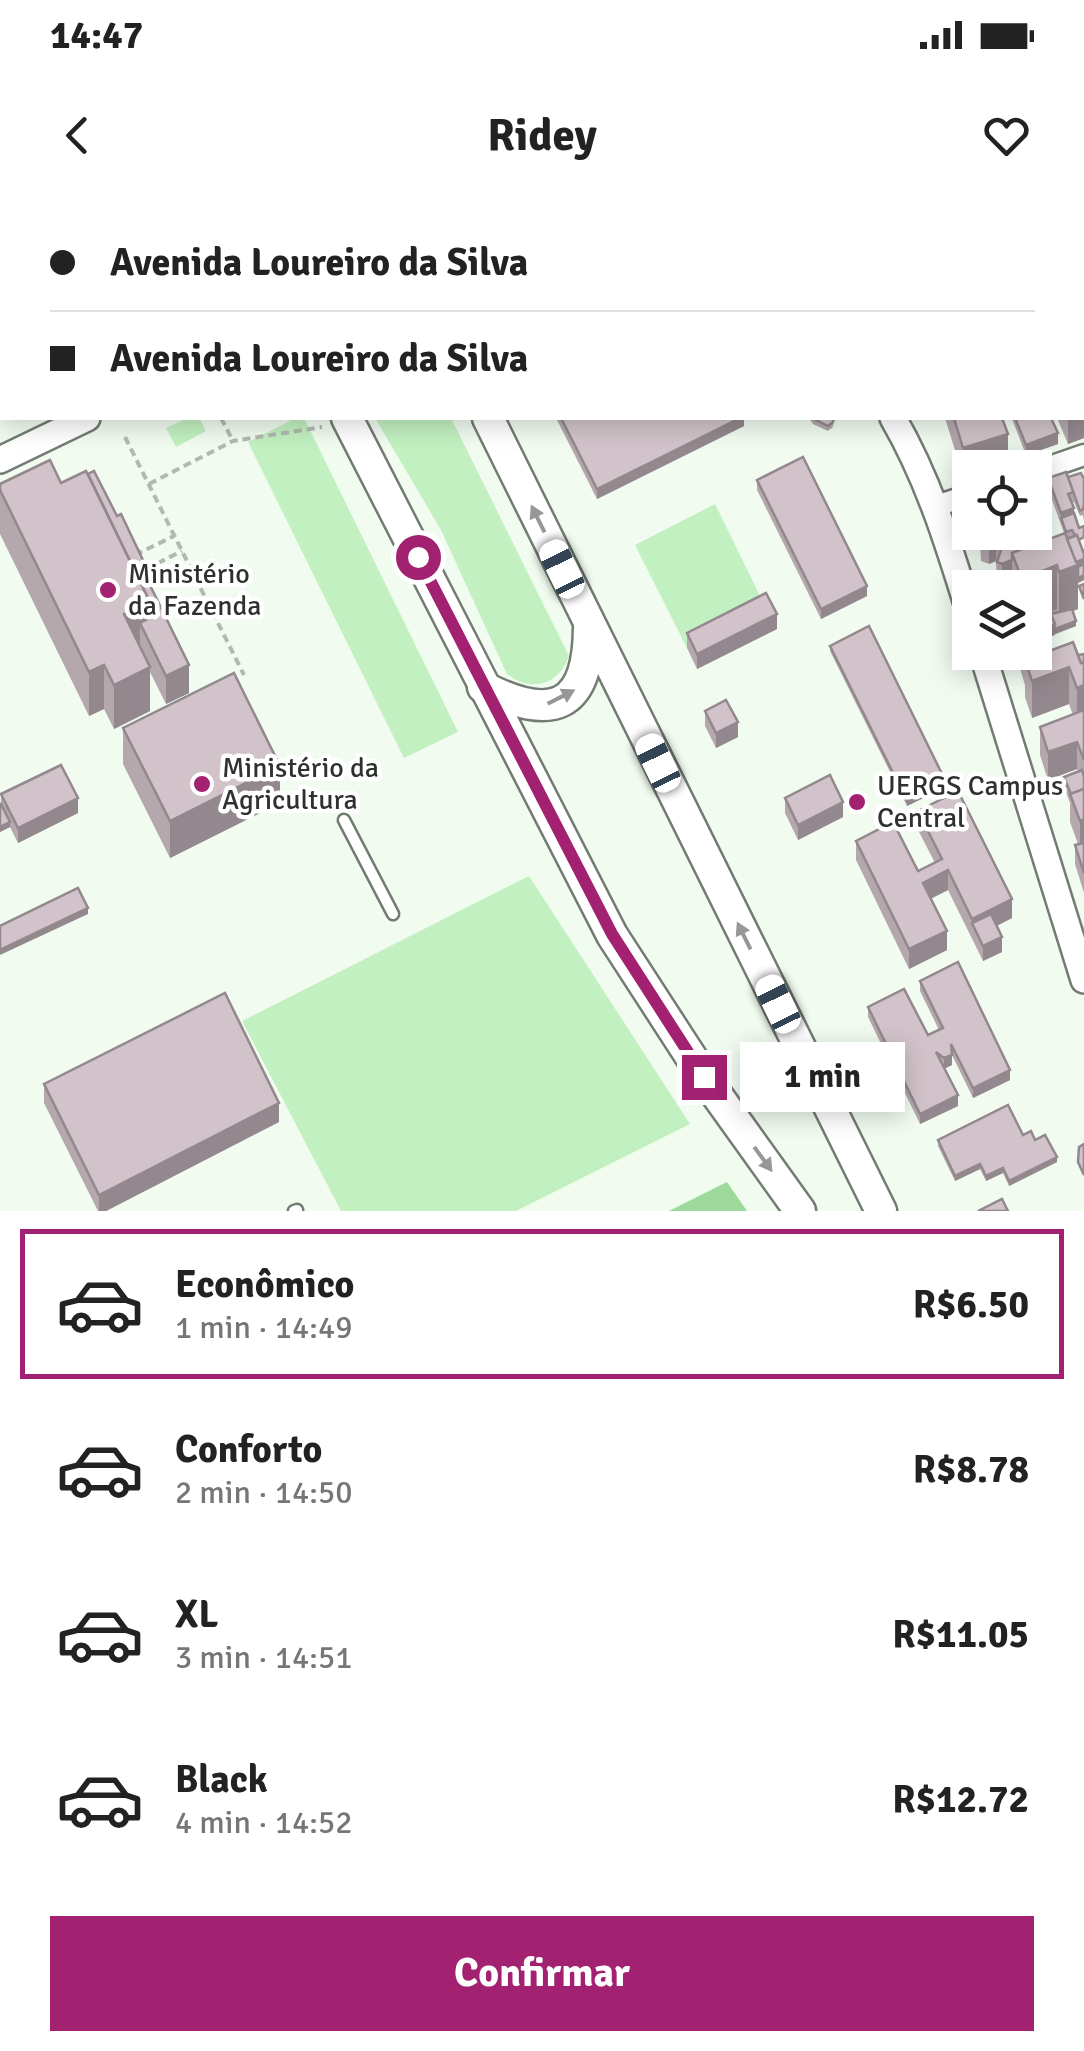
<!DOCTYPE html>
<html lang="pt">
<meta charset="utf-8">
<style>
:root{--surface:#fff;--page:#f6f6f6;--text:#222;--muted:#767676;--line:#e0e0e0;--accent:#a22171}
body{margin:0;font-family:Signika,sans-serif;background:var(--page);color:var(--text);height:100vh;display:flex;flex-direction:column;font-size:38px;white-space:nowrap}
*{box-sizing:border-box;margin:0}
p{font-size:32px;color:var(--muted)}
.icon{flex:none;width:55px;height:55px;fill:none;stroke:currentColor;stroke-width:2;stroke-linecap:round;stroke-linejoin:round}
.map{position:relative;height:1011px;overflow:hidden}
.panel{display:flex;flex-direction:column;background:var(--surface);flex:1}
.panel>*{flex:none}
.guide{position:absolute;left:0px;top:0px;width:1085px;height:220px;box-shadow:0 5px 25px #0003;display:grid;align-content:center;height:220px;padding:0 50px;background:var(--surface)}
.tools{position:absolute;left:952px;top:250px;display:grid;gap:20px}
.tools a{display:grid;place-items:center;width:100px;height:100px;border-radius:0px;background:var(--surface);box-shadow:0 5px 25px #0003;font-size:50px}
.end{position:absolute;width:45px;height:45px;margin:-22px;border:12px solid #a22171;background:#fff;box-shadow:0 0 0 5px #fff}
.from{border-radius:50%}
.bubble{position:absolute;height:70px;border-radius:0px;background:var(--surface);box-shadow:0 5px 25px #0003;font-size:32px;font-weight:700;line-height:70px;text-align:center}
.car{position:absolute;width:30px;height:60px;margin:-30px -15px;border-radius:12px;box-shadow:0 0 8px 2px #0007;background:linear-gradient(#fff 24%,#345 0 40%,#fff 0 76%,#345 0 86%,#fff 0)}
.guide b{display:flex;align-items:center;gap:35px;height:95px;font-size:38px}
.guide b+b{border-top:2px solid var(--line)}
.guide i{width:25px;height:25px;background:var(--text)}
ul{padding:18px 0 0;list-style:none}
li{display:flex;align-items:center;gap:30px;height:150px;margin:0 20px 15px;padding:0 30px;border:5px solid transparent;border-radius:0px}
li div{flex:1}
li b{display:block;font-size:38px}
li em{font-style:normal;font-weight:700}
li.active{border-color:var(--accent)}
li>.icon{width:90px;height:90px;stroke-width:1.5}
.action{display:flex;gap:20px;margin-top:auto;padding:20px 50px}
.action a{flex:1;height:115px;border-radius:0px;background:var(--accent);color:#fff;font-size:40px;font-weight:700;line-height:115px;text-align:center}
.status{display:flex;justify-content:space-between;align-items:center;height:70px;padding:0 50px;background:var(--surface);direction:ltr}
.status svg{height:28px;fill:currentColor}
header{display:flex;justify-content:space-between;align-items:center;height:130px;padding:0 50px;background:var(--surface);font-size:45px;font-weight:700}
.map>svg:first-child{display:block}
.green{fill:#c2f0c0}
.forest{fill:#9cd99a}
.lines{fill:none;stroke-linecap:round;stroke-linejoin:round}
.service-casing{stroke:#737c72;stroke-width:15}
.minor-casing{stroke:#737c72;stroke-width:25}
.tertiary-casing{stroke:#737c72;stroke-width:30}
.secondary-casing{stroke:#737c72;stroke-width:35}
.path{stroke:#b1b9b0;stroke-width:4;stroke-dasharray:8 5;stroke-linecap:butt}
.service{stroke:#fff;stroke-width:10}
.minor{stroke:#fff;stroke-width:20}
.tertiary{stroke:#fff;stroke-width:25}
.secondary{stroke:#fff;stroke-width:30}
.wall{fill:#b4a8ad}
.shaded-wall{fill:#92888d}
.building{fill:#d1c3c9;stroke:#92888d;stroke-width:2.5}
.oneway{fill:#969896}
.route{stroke:#a22171;stroke-width:12}
.poi-dot{fill:#a22171;stroke:#fff;stroke-width:4}
.labels{text-anchor:middle;dominant-baseline:central;stroke-width:9;stroke-linejoin:round;paint-order:stroke}
.poi-label{font-size:28px;fill:#2e312d;stroke:#fff;text-anchor:start}
</style>
<div class="status"><b>14:47</b><svg viewBox="0 0 49 12"><path d="M0 12V9h3v3zM5 12V6h3v6zM10 12V3h3v9zM15 12V0h3v12zM26 1h20v11H26zM47 4h2v5h-2z"/></svg></div>
<header><svg class="icon" aria-label="back" viewBox="0 0 24 24"><path d="M15 5l-7 7 7 7"/></svg>Ridey<svg class="icon" aria-label="heart" viewBox="0 0 24 24"><path d="M12 20l-8-8c-3-5 5-10 8-4 3-6 11-1 8 4z"/></svg></header>
<div class="map">
<svg width="1084" height="1011" viewBox="0 0 1084 1011">
<rect width="100%" height="100%" fill="#f1fbf0"/>
<g class="green">
<polygon points="187,218 199,218 206,231 176,247 166,228"/>
<polygon points="296,218 304,218 458,532 404,558 248,242"/>
<path d="M375 218H451L569 456C559 485 531 493 507 474L441 330Z"/>
<polygon points="715,304 766,408 687,448 635,345"/>
<polygon points="529,676 690,924 516,1011 341,1011 242,821"/>
</g>
<polygon class="forest" points="727,982 747,1011 669,1011"/>
<g class="lines">
<defs>
<g id="service">
<polyline points="344,620 393,714"/>
<polyline points="294,1011 297,1010"/>
</g>
<g id="minor">
<polyline points="1024,0 1025,2"/>
<polyline points="1082,135 1084,139"/>
<polyline points="1035,272 1084,255"/>
<polyline points="936,306 970,295"/>
</g>
<g id="tertiary">
<polyline points="710,0 712,2"/>
<polyline points="390,2 391,0"/>
<path d="M893 218C929 280 949 346 970 414"/>
<polyline points="0,260 87,218"/>
<polyline points="982,452 1084,780"/>
</g>
<g id="secondary">
<polyline points="235,0 236,2"/>
<polyline points="277,0 279,2"/>
<polyline points="347,218 612,735 704,877 800,1011"/>
<polyline points="488,218 881,1011"/>
<path d="M483 487C552 522 588 509 589 428"/>
</g>
</defs>
<use href="#service" class="service-casing"/>
<use href="#minor" class="minor-casing"/>
<use href="#tertiary" class="tertiary-casing"/>
<use href="#secondary" class="secondary-casing"/>
<g class="path">
<polyline points="221,218 233,241"/>
<polyline points="125,237 244,475"/>
<polyline points="149,284 233,241 322,227"/>
<polyline points="137,349 139,353 174,336"/>
<polyline points="146,369 182,351"/>
</g>
<use href="#service" class="service"/>
<use href="#minor" class="minor"/>
<use href="#tertiary" class="tertiary"/>
<use href="#secondary" class="secondary"/>
</g>
<g class="wall">
<polygon points="617,0 674,0 674,2 619,2"/>
<polygon points="753,0 899,0 896,2 755,2"/>
<polygon points="1084,181 1084,238 1068,244 1057,218 1082,218"/>
<polygon points="556,218 744,218 744,226 597,299"/>
<polygon points="809,218 834,218 833,227 828,231 813,224"/>
<polygon points="945,218 1002,218 1008,262 963,276"/>
<polygon points="1010,218 1051,218 1058,244 1026,255 1012,219"/>
<polygon points="1068,277 1084,279 1084,322 1083,315 1080,316 1074,302 1071,303 1080,344 1082,350 1084,349 1084,380 1078,383 1078,409 1073,411 1076,426 1035,442 1035,388 997,388 996,361 989,364 981,361 980,342 976,332 1035,332 1035,283 1049,304 1038,308 1042,322 1042,332 1049,339 1064,333 1048,289 1048,278"/>
<polygon points="757,280 867,396 821,419 757,290"/>
<polygon points="61,283 151,387 189,493 166,504 150,472 150,511 114,529 104,509 89,516 0,334 0,284"/>
<polygon points="777,429 697,469 687,448 687,433"/>
<polygon points="830,446 946,587 907,606 830,451"/>
<polygon points="1084,454 1084,693 1075,664 1075,645 1078,644 1070,622 1070,603 1064,587 1064,577 1078,572 1077,569 1048,580 1040,555 1040,527 1073,515 1069,504 1032,518 1025,497 1025,485 1018,462 1018,457"/>
<polygon points="705,511 738,537 716,548 705,526"/>
<polygon points="123,528 280,603 170,658 123,564"/>
<polygon points="1,594 78,613 18,643 10,627 0,632"/>
<polygon points="785,598 843,617 798,640 785,613"/>
<polygon points="918,611 1012,718 997,726 1002,752 983,761 948,690 931,699 947,750 909,769 856,660 856,641 918,671 935,663 918,630"/>
<polygon points="920,781 1010,880 973,898 952,855 952,865 945,868 958,906 920,924 868,817 868,807 928,835 939,830 920,791"/>
<polygon points="44,884 279,922 106,1011 98,1011 44,903"/>
<polygon points="1023,935 1035,940 1057,962 1009,986 1003,973 986,981 980,969 955,981 938,946 938,940"/>
</g>
<g class="shaded-wall">
<polygon points="1084,210 1084,238 1068,244 1068,218 1082,218 1082,211"/>
<polygon points="740,218 744,218 744,226 597,299 597,289"/>
<polygon points="1058,233 1058,244 1026,255 1026,245"/>
<polygon points="1008,234 1008,262 989,268 970,268 970,274 963,276 963,248"/>
<polygon points="1049,294 1049,304 1036,309 1036,299"/>
<polygon points="1074,308 1074,318 1061,318 1061,313"/>
<polygon points="989,332 997,332 996,361 989,364"/>
<polygon points="1023,332 1031,332 1031,353 1040,372 1051,360 1065,365 1057,368 1057,409 1042,415 1035,425 1035,388 1024,388"/>
<polygon points="1084,359 1084,380 1078,383 1078,409 1059,416 1059,372 1069,365"/>
<polygon points="1012,360 1012,388 1002,388 1002,364"/>
<polygon points="151,377 150,443 140,423 140,451 124,414 147,379"/>
<polygon points="867,386 867,396 821,419 821,409"/>
<polygon points="777,414 777,429 697,469 697,454"/>
<polygon points="1076,421 1076,426 1055,434 1055,429"/>
<polygon points="1055,424 1055,435 1035,442 1035,432"/>
<polygon points="104,465 104,509 89,516 89,472"/>
<polygon points="189,465 189,493 166,504 166,476"/>
<polygon points="150,467 150,511 114,529 114,485"/>
<polygon points="1069,467 1069,504 1032,518 1032,481"/>
<polygon points="1084,485 1084,522 1077,524 1077,488"/>
<polygon points="738,522 738,537 716,548 716,533"/>
<polygon points="1077,542 1077,569 1048,580 1048,552"/>
<polygon points="280,566 280,603 170,658 170,621"/>
<polygon points="946,582 946,587 907,606 907,601"/>
<polygon points="78,598 78,613 18,643 18,628"/>
<polygon points="843,602 843,617 798,640 798,625"/>
<polygon points="1084,619 1084,647 1080,648 1080,621"/>
<polygon points="10,622 10,627 0,632 0,627"/>
<polygon points="948,670 948,690 923,702 923,683"/>
<polygon points="1012,699 1012,718 978,735 972,723 972,719"/>
<polygon points="88,708 88,714 0,755 0,750"/>
<polygon points="947,731 947,750 909,769 909,749"/>
<polygon points="1002,737 1002,752 983,761 983,746"/>
<polygon points="952,855 952,865 944,869 944,858"/>
<polygon points="1010,870 1010,880 973,898 973,888"/>
<polygon points="958,895 958,906 920,924 920,914"/>
<polygon points="279,903 279,922 106,1011 99,1011 99,995"/>
<polygon points="1057,957 1057,962 1009,986 1009,981"/>
<polygon points="980,964 980,969 955,981 955,976"/>
<polygon points="1003,968 1003,973 986,981 986,976"/>
</g>
<g class="building">
<polygon points="458,0 504,0 505,2 460,2"/>
<polygon points="589,0 605,0 607,2 586,2"/>
<polygon points="631,0 670,0 667,2 634,2"/>
<polygon points="775,0 803,0 800,2 772,2"/>
<polygon points="813,0 835,0 833,2 810,2"/>
<polygon points="841,0 857,0 859,2 843,2"/>
<polygon points="857,0 870,0 872,2 859,2"/>
<polygon points="927,0 962,0 959,2 924,2"/>
<polygon points="963,0 1006,0 1007,2 965,2"/>
<polygon points="1070,0 1084,0 1084,6 1082,7 1082,2 1066,2"/>
<polygon points="1084,45 1084,80 1082,76 1082,46"/>
<polygon points="1082,178 1084,181 1084,210 1082,211"/>
<polygon points="561,218 740,218 597,289"/>
<polygon points="812,218 834,218 833,222 828,226"/>
<polygon points="954,218 1002,218 1008,234 963,248"/>
<polygon points="1015,218 1051,218 1058,233 1026,245"/>
<polygon points="803,257 867,386 821,409 757,280"/>
<polygon points="50,260 61,283 86,271 150,402 124,414 150,467 114,485 104,465 89,472 0,290 0,284"/>
<polygon points="94,271 117,316 121,314 151,377 147,379 189,465 166,476 140,423 150,418 150,402 88,274"/>
<polygon points="1066,272 1074,292 1068,294 1074,308 1061,313 1048,278"/>
<polygon points="1081,273 1084,279 1084,304 1083,309 1080,311 1068,277"/>
<polygon points="1044,280 1049,294 1036,299 1035,283"/>
<polygon points="1035,298 1042,322 1035,323"/>
<polygon points="970,307 970,320 969,320 965,309"/>
<polygon points="1074,313 1079,328 1084,326 1084,337 1078,340 1072,330 1066,332 1061,318"/>
<polygon points="1046,330 1049,339 1037,344 1034,335"/>
<polygon points="1000,332 1023,332 1024,335 1036,340 1037,344 1012,353 1012,360 1002,364 997,362 1002,347 996,344"/>
<polygon points="1065,333 1078,365 1059,372 1057,365 1040,372 1042,379 1024,385 1012,353"/>
<polygon points="1077,335 1084,354 1084,359 1076,362 1067,339"/>
<polygon points="1084,364 1084,375 1078,378 1078,367"/>
<polygon points="1084,384 1084,399 1079,386"/>
<polygon points="766,393 777,414 697,454 687,433"/>
<polygon points="1072,409 1076,421 1055,429 1051,414"/>
<polygon points="1049,410 1055,424 1035,432 1035,415"/>
<polygon points="869,426 946,582 907,601 830,446"/>
<polygon points="1073,442 1081,463 1084,462 1084,485 1077,488 1069,467 1032,481 1025,460"/>
<polygon points="1029,452 1032,452 1033,457 1021,463 1021,468 1018,457"/>
<polygon points="1084,454 1084,462 1081,463 1078,455"/>
<polygon points="234,473 280,566 170,621 123,528"/>
<polygon points="726,500 738,522 716,533 705,511"/>
<polygon points="1084,510 1084,560 1077,542 1048,552 1040,527"/>
<polygon points="61,565 78,598 18,628 1,594"/>
<polygon points="1082,570 1084,577 1084,589 1071,594 1064,577"/>
<polygon points="830,575 843,602 798,625 785,598"/>
<polygon points="1084,589 1084,619 1080,621 1070,594"/>
<polygon points="958,591 1012,699 972,719 948,670 923,683 947,731 909,749 856,641 893,622 918,671 942,659 918,611"/>
<polygon points="1,604 10,622 0,627 0,605"/>
<polygon points="1084,643 1084,673 1075,645"/>
<polygon points="78,688 88,708 0,750 0,726"/>
<polygon points="991,714 1002,737 983,746 972,723"/>
<polygon points="958,762 1010,870 973,888 951,844 952,855 944,858 936,852 958,895 920,914 868,807 904,789 928,835 943,828 920,781"/>
<polygon points="225,793 279,903 99,995 44,884"/>
<polygon points="1008,905 1023,935 1031,931 1035,940 1045,935 1057,957 1009,981 1003,968 986,976 980,964 955,976 938,940"/>
<polygon points="1084,944 1084,975 1078,962 1079,947"/>
<polygon points="1002,999 1008,1011 978,1011"/>
</g>
<defs><path id="oneway-solid" d="M-6-.8H1V-3.2L6.5 0L1 3.2V.8H-6Z" transform="scale(2.5)"/></defs>
<g class="oneway">
<use href="#oneway-solid" transform="translate(538 319) rotate(-116)"/>
<use href="#oneway-solid" transform="translate(561 497) rotate(-27)"/>
<use href="#oneway-solid" transform="translate(744 736) rotate(-116)"/>
<use href="#oneway-solid" transform="translate(763 959) rotate(54)"/>
</g>
<g class="lines">
<polyline class="route" points="418,357 612,734 704,877"/>
</g>
<g class="poi-dot">
<circle cx="108" cy="390" r="10"/>
<circle cx="202" cy="584" r="10"/>
<circle cx="857" cy="602" r="10"/>
</g>
<g class="labels">
<g class="poi-label">
<text x="128" y="374">Ministério<tspan x="128" dy="32">da Fazenda</tspan></text>
<text x="222" y="568">Ministério da<tspan x="222" dy="32">Agricultura</tspan></text>
<text x="877" y="586">UERGS Campus<tspan x="877" dy="32">Central</tspan></text>
</g>
</g>
</svg>
<div class="tools">
<a><svg class="icon" aria-label="locate" viewBox="0 0 24 24"><circle cx="12" cy="12" r="6"/><path d="M12 2v4M12 18v4M2 12h4M18 12h4"/></svg></a>
<a><svg class="icon" aria-label="layers" viewBox="0 0 24 24"><path d="M12 4l9 5-9 5-9-5zM3 14l9 5 9-5"/></svg></a>
</div>
<i class="end from" style="left:418px;top:357px"></i>
<i class="end" style="left:704px;top:877px"></i>
<div class="bubble" style="left:740px;top:842px;width:165px">1 min</div>
<i class="car" style="left:562px;top:369px;rotate:334deg"></i>
<i class="car" style="left:658px;top:563px;rotate:334deg"></i>
<i class="car" style="left:778px;top:804px;rotate:334deg"></i>
<div class="guide">
<b><i class="from"></i>Avenida Loureiro da Silva</b>
<b><i></i>Avenida Loureiro da Silva</b>
</div>
</div>
<section class="panel">
<ul>
<li class="active"><svg class="icon" aria-label="car" viewBox="0 0 24 24"><path d="M5 17H2v-5l4-1 3-4h7l3 4 3 1v5h-3M9 17h6M6 11h13"/><circle cx="7" cy="17" r="2"/><circle cx="17" cy="17" r="2"/></svg><div><b>Econômico</b><p>1 min · 14:49</p></div><em>R$6.50</em></li>
<li><svg class="icon" aria-label="car" viewBox="0 0 24 24"><path d="M5 17H2v-5l4-1 3-4h7l3 4 3 1v5h-3M9 17h6M6 11h13"/><circle cx="7" cy="17" r="2"/><circle cx="17" cy="17" r="2"/></svg><div><b>Conforto</b><p>2 min · 14:50</p></div><em>R$8.78</em></li>
<li><svg class="icon" aria-label="car" viewBox="0 0 24 24"><path d="M5 17H2v-5l4-1 3-4h7l3 4 3 1v5h-3M9 17h6M6 11h13"/><circle cx="7" cy="17" r="2"/><circle cx="17" cy="17" r="2"/></svg><div><b>XL</b><p>3 min · 14:51</p></div><em>R$11.05</em></li>
<li><svg class="icon" aria-label="car" viewBox="0 0 24 24"><path d="M5 17H2v-5l4-1 3-4h7l3 4 3 1v5h-3M9 17h6M6 11h13"/><circle cx="7" cy="17" r="2"/><circle cx="17" cy="17" r="2"/></svg><div><b>Black</b><p>4 min · 14:52</p></div><em>R$12.72</em></li>
</ul>
<div class="action"><a>Confirmar</a></div>
</section>
